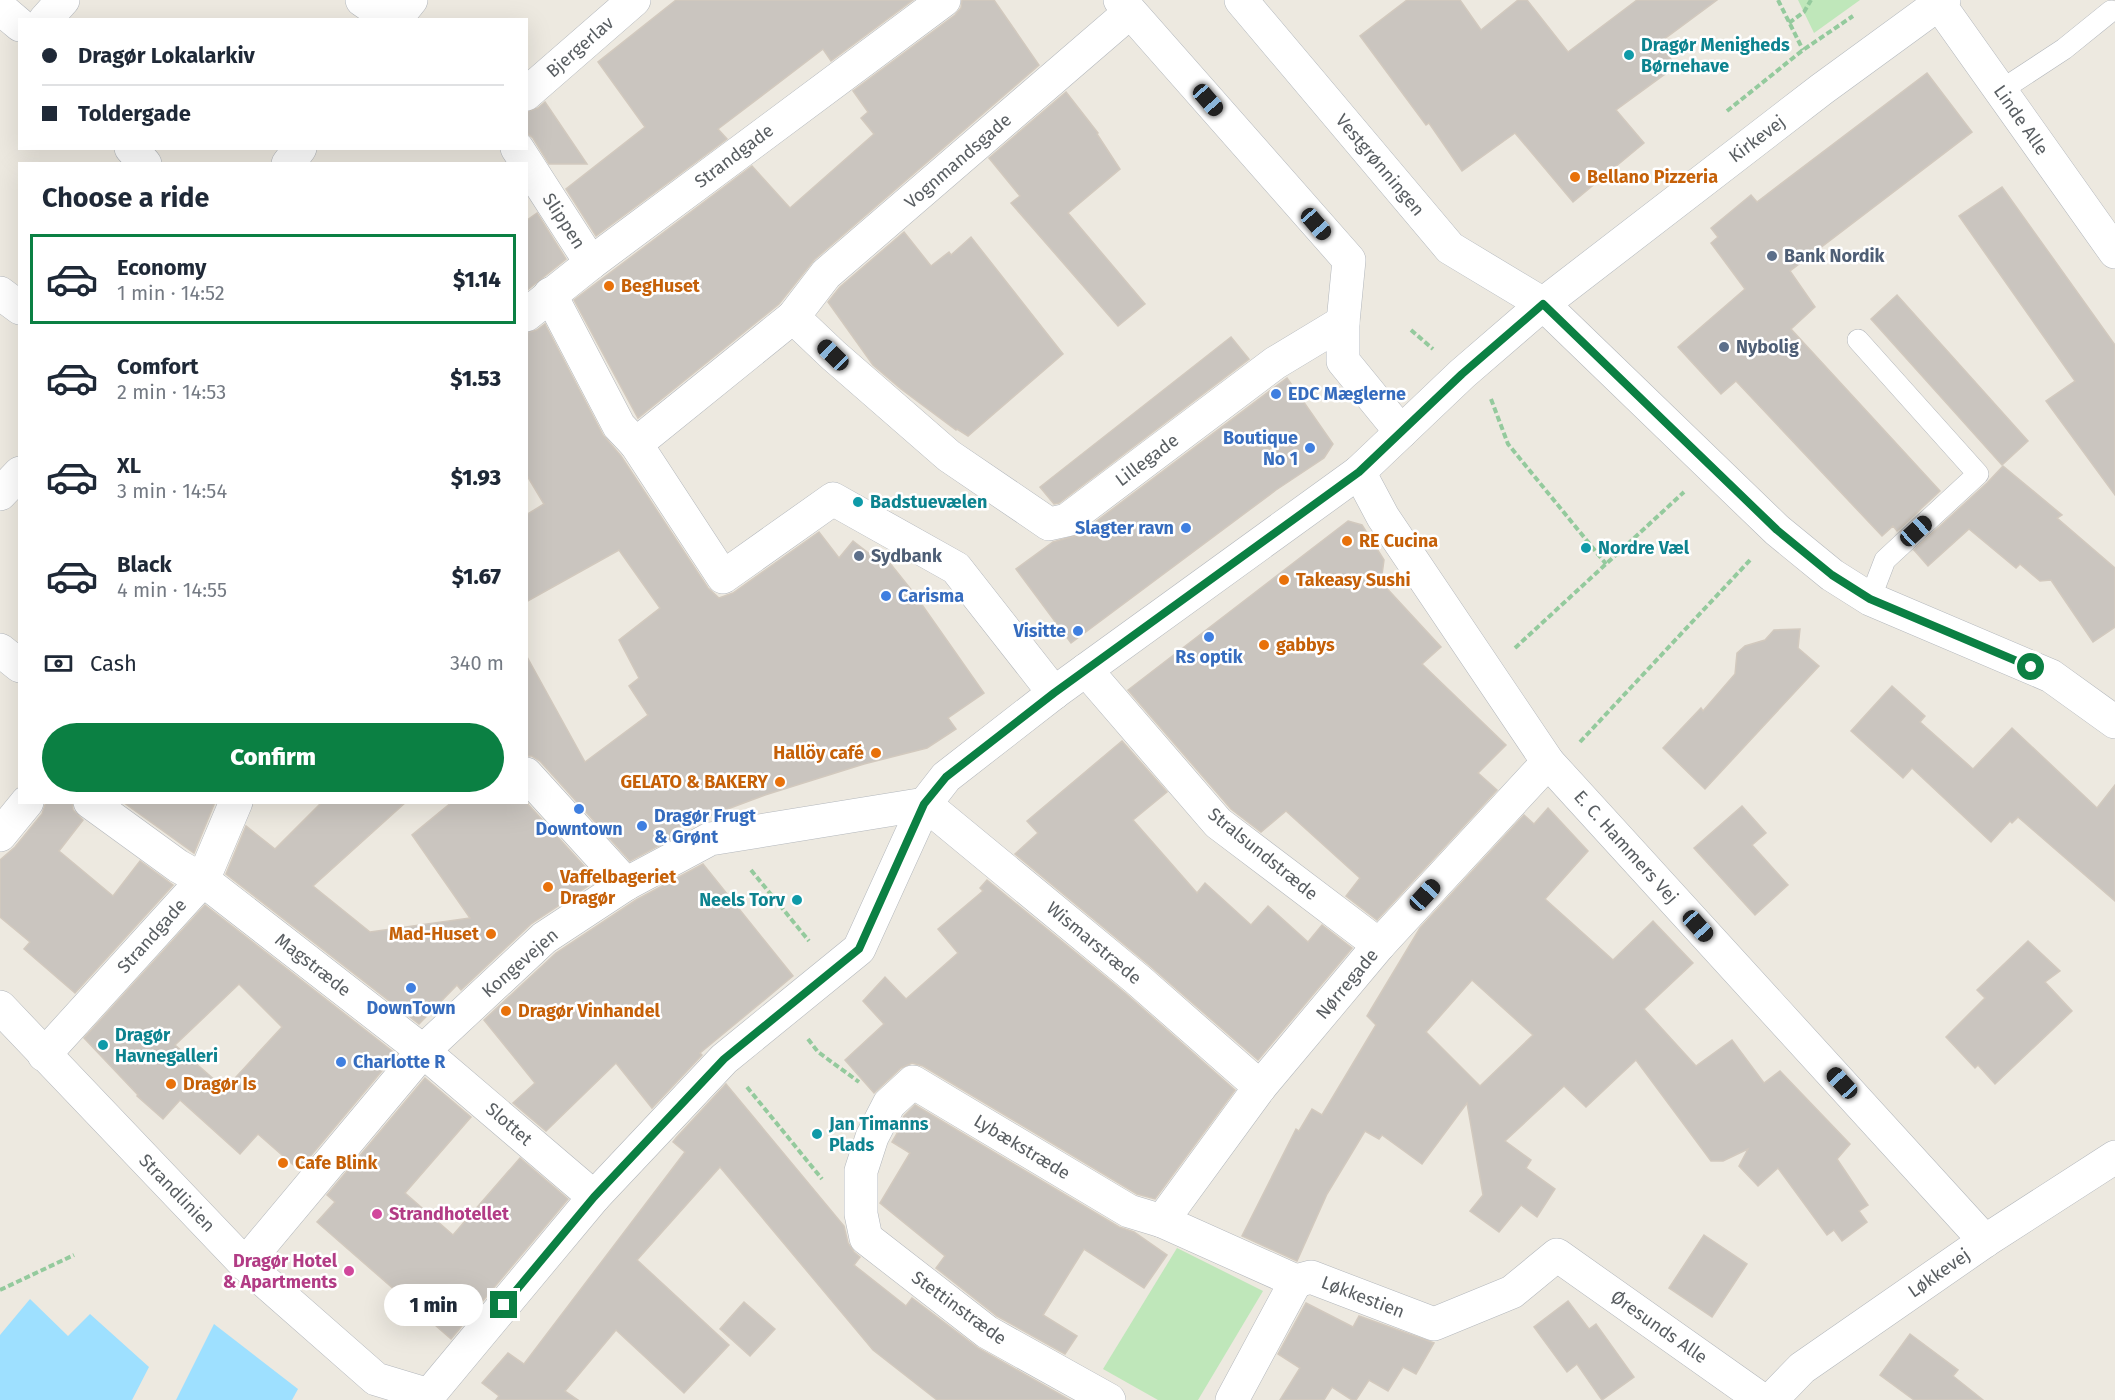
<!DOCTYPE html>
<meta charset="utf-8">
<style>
:root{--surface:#fff;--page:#f6f6f7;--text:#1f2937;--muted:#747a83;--line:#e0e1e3;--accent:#0b8043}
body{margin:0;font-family:"Fira Sans",sans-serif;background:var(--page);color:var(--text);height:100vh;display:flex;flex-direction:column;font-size:22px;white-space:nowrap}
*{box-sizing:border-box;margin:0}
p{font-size:20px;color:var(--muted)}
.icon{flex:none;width:33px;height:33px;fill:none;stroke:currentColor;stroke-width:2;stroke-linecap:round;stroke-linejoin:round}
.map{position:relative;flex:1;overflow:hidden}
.details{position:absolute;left:18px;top:162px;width:510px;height:642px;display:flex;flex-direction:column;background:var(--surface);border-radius:0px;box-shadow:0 6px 24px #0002}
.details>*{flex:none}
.banner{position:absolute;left:18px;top:18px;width:510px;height:132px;border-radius:0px;box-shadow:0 6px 24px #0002;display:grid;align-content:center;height:132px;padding:0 24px;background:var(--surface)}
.end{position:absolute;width:27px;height:27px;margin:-14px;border:8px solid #0b8043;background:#fff;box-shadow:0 0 0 3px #fff}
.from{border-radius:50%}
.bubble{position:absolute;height:42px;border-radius:21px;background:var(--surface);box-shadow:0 6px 24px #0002;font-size:20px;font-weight:800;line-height:42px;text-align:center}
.car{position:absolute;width:18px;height:36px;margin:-18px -9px;border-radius:8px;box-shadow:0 0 4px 2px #0007;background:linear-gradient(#222 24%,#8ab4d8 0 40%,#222 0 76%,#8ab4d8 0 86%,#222 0)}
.banner b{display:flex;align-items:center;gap:21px;height:57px;font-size:22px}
.banner b+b{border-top:2px solid var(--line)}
.banner i{width:15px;height:15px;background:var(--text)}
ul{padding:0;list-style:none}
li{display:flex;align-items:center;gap:18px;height:90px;margin:0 12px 9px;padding:0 12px;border:3px solid transparent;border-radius:0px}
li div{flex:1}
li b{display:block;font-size:22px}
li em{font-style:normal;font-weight:800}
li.selected{border-color:var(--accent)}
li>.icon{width:54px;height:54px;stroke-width:1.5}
h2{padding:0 24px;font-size:27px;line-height:72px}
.pay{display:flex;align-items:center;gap:15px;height:66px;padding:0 24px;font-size:22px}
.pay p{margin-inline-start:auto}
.primary-button{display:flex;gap:12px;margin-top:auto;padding:12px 24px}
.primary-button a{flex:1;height:69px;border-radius:36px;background:var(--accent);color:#fff;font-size:24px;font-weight:800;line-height:69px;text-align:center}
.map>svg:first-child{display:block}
.green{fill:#bfe7ba}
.water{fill:#9ee0ff}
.building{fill:#cac5bf;stroke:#d2c9be;stroke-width:1.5;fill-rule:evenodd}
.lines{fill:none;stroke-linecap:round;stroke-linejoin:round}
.lane-casing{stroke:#b3b7bc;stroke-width:22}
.street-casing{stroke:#b3b7bc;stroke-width:34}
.secondary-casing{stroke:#b4b9be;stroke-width:34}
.path{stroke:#94ca9d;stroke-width:4;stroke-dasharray:6 3;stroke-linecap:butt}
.lane{stroke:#fff;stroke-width:21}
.street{stroke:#fff;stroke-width:33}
.secondary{stroke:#fff;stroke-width:33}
.route{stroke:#0b8043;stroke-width:8}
.culture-dot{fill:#0f9aa8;stroke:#fff;stroke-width:2}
.food-dot{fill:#e8710a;stroke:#fff;stroke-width:2}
.service-dot{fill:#5c6f8a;stroke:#fff;stroke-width:2}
.shop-dot{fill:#3f7fe0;stroke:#fff;stroke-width:2}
.hotel-dot{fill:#d1479c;stroke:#fff;stroke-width:2}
.labels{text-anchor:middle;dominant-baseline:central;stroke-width:5;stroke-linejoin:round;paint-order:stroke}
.culture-label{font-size:18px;font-weight:bold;fill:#0d838f;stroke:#fff;text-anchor:start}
.street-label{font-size:18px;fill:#595e62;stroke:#fff}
.food-label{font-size:18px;font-weight:bold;fill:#c56008;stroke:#fff;text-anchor:start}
.service-label{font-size:18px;font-weight:bold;fill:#4e5e75;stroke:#fff;text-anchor:start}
.shop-label{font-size:18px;font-weight:bold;fill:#366cbe;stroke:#fff;text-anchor:start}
.hotel-label{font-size:18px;font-weight:bold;fill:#b23c85;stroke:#fff;text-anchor:start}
</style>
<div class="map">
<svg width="2115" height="1400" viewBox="0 0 2115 1400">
<rect width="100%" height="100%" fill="#ede9e0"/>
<g class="green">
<polygon points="1798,0 1860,0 1814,33"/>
<polygon points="1177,1248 1263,1291 1198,1400 1158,1400 1103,1369"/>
</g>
<g class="water">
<polygon points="30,1299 68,1336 90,1314 149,1367 132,1400 0,1400 0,1335"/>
<polygon points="214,1324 298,1389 292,1400 176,1400"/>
</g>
<g class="building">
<polygon points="676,0 913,0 831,61 823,49 718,129 727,139 596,236 566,189 645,127 598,62"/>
<polygon points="962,0 994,0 1039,65 814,260 779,304 638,418 574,300 752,166 790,208 874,134 861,118 868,112 853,91 955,15 961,8"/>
<polygon points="1407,0 1460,0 1481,30 1518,0 1527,0 1568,52 1637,0 1717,0 1659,43 1676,66 1616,110 1644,143 1573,202 1515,133 1462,171 1429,123 1426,125 1360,36"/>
<polygon points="1927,73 1972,132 1790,271 1815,307 1791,329 1940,491 1897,531 1893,526 1882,536 1736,381 1721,394 1678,347 1745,289 1711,243 1718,237 1711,228 1751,195 1757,202"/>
<polygon points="1066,92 1098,133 1097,134 1120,169 1068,213 1145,304 1118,326 1011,203 1020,196 989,158"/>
<polygon points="545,102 587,164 549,164 533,138 526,132 526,112 538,108"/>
<polygon points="2002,187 2115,345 2115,495 2046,401 2075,381 1959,216"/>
<polygon points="537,213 566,259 526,291 526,221"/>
<polygon points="904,232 931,266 949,252 951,255 971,237 1063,354 968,436 957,429 956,430 901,389 873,365 828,302 840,287"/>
<polygon points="1897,295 2028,441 2002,465 1871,319"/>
<polygon points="545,324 603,435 621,456 708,588 719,598 733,593 819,532 839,558 853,541 884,565 889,562 913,592 984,693 948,718 956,729 927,748 864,764 765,795 674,829 679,835 630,861 540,761 532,756 526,756 526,655 585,762 648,715 629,686 639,678 619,640 660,608 619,550 526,602 526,515 544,504 526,474 526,333 537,330"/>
<polygon points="1231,337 1249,359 1059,503 1054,504 1040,487"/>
<polygon points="1287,378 1333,444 1324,458 1276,490 1071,643 1016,569 1053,542 1078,535"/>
<polygon points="2003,466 2062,515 2057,518 2115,568 2115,627 2093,642 2051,580 2040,581 2020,564 2016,568 1969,529 1928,566 1914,550 1987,483"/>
<polygon points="1348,521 1362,525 1384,560 1381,582 1441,647 1422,664 1506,745 1478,773 1497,790 1377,920 1346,896 1360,878 1286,811 1261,832 1231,809 1128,690"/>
<polygon points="1800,629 1798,648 1819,666 1705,789 1663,748 1701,708 1703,711 1735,674 1737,653 1745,646 1765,640 1774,630"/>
<polygon points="1892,686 1925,716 1920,722 1973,769 2012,728 2097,808 2115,785 2115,901 2018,817 2012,823 2010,821 1991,842 1912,768 1903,778 1851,731"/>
<polygon points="1122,741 1167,792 1133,820 1197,893 1205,883 1251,925 1268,906 1308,942 1322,925 1352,948 1258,1060 1149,965 1015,854 1038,833 1027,821"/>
<polygon points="46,802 72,802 73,810 83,820 59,851 113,896 140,861 173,885 75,993 24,949 30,942 0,917 0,860 15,847 42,814"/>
<polygon points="123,802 215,802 194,853"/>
<polygon points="322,802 406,802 313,886 370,932 470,918 412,835 452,802 526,802 597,880 531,924 461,990 457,985 419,1024 226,874 246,826 275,849"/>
<polygon points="1742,806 1766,833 1752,845 1788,885 1755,915 1694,848"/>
<path d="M1548 808 1588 851 1545 899 1613 960 1653 921 1693 963 1644 1009 1696 1066 1732 1040 1764 1083 1780 1071 1850 1144 1837 1159 1868 1205 1859 1211 1867 1222 1842 1241 1834 1230 1827 1235 1778 1168 1758 1186 1739 1166 1748 1149 1723 1161H1711L1636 1060 1586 1107 1564 1086 1505 1141 1531 1160 1526 1168 1555 1189 1537 1217 1521 1205 1499 1232 1470 1211 1483 1195 1467 1103 1422 1164 1382 1135 1379 1139 1365 1131 1327 1194 1297 1261 1242 1236 1296 1129 1299 1131 1312 1109 1322 1115 1376 1025 1367 1016 1420 928 1524 815 1534 824ZM1472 980 1533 1035 1480 1086 1426 1032Z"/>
<polygon points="703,864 793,976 700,1053 702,1055 652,1108 616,1063 546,1131 513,1103 535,1083 484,1020 556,953 636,900"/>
<polygon points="987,880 1125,993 1235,1090 1155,1199 1137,1194 923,1066 912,1063 901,1068 874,1093 845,1060 884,1024 863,1001 885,977 906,999 958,953 938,929 983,891 980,888"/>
<path d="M205 905 396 1054 299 1170 258 1134 240 1154 180 1100 163 1119 137 1096 138 1095 84 1038ZM239 984 282 1027 225 1089 175 1045Z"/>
<polygon points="2028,941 2060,971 2045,982 2072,1011 1995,1084 1978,1065 1975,1068 1946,1037 1985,998 1977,990"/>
<polygon points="425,1078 471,1117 405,1193 453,1235 520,1158 568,1199 451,1339 317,1222 335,1202 327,1195"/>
<polygon points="726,1084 844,1226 848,1243 854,1252 860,1257 854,1265 906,1306 912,1298 978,1348 1070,1400 937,1400 873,1350 720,1167 637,1260 729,1345 684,1393 616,1330 565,1391 578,1400 496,1400 499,1396 482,1383 508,1353 524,1364 685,1152 673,1142 676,1138"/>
<polygon points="915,1105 1119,1227 1134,1232 1167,1255 1144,1288 1084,1249 1043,1315 1077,1336 1065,1354 997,1316 936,1268 945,1256 880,1203 910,1153 892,1142 902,1125 900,1123 904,1116"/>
<polygon points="1704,1235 1747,1264 1712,1317 1669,1288"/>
<polygon points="1568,1301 1589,1329 1596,1324 1634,1377 1602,1400 1577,1364 1567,1372 1534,1327"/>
<polygon points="744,1302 775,1329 750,1356 720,1329"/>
<polygon points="1306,1303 1353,1327 1359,1316 1434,1343 1416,1374 1403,1367 1388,1391 1369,1380 1356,1400 1352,1400 1332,1387 1324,1400 1280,1400 1300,1368 1278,1354"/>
<polygon points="1910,1334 1958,1370 1953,1376 1983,1400 1914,1400 1880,1375"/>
</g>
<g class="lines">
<defs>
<g id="lane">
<polyline points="2000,91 2064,49 2111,11"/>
<polyline points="1858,340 1978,474 1885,560 1870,599"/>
</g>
<g id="street">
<polyline points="362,0 391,20"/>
<polyline points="1120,0 1349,260 1343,322 1343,361 1401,432"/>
<polyline points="1939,4 2115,252"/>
<polyline points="0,8 20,25"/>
<polyline points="45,20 63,0"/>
<polyline points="395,20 411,0"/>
<polyline points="526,94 634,0"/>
<polyline points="131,148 145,164"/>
<polyline points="517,148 591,263"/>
<polyline points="288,164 300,148"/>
<polyline points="0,293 20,308"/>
<polyline points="550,294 619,426 636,444 723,577 833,499 956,568 1054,693"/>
<polyline points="526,315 591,263 944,0"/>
<polyline points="793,317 826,274 1130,12"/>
<polyline points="636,444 793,317 833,355 949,456 1049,524 1067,520 1275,363 1343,322"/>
<polyline points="1359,472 1383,517 1548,762 1985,1241"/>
<polyline points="0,494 20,473"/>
<polyline points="0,650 20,666"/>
<polyline points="1086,670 1218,823 1379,945"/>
<polyline points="526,774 626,884"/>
<polyline points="90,802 178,866 203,880 423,1051 594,1197"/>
<polyline points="925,804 1137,979 1260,1087"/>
<polyline points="0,835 27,802"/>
<polyline points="0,1007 245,1264 376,1379 429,1395 594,1197 724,1059 859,949 925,804 946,777 1054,693 1359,472 1462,374 1543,304 1777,530 1832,575 1870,599 2051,676 2115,722"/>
<polyline points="44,1055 203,880 236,802"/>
<polyline points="1162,1221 1260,1087 1379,945 1548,762"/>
<polyline points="245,1264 423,1051 544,938 626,884 710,839 925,804"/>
<polyline points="1109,1400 987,1332 866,1238 861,1214 861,1171 872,1137 889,1104 913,1082 1129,1211 1162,1221 1296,1281 1311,1277 1434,1324 1512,1292 1557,1255 1762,1400"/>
<polyline points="1232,1400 1296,1281"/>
<polyline points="1771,1400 1802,1368 1985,1241 2115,1157"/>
</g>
<polyline id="secondary" points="1241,0 1450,248 1543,304 1822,89 1944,0"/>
</defs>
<use href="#lane" class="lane-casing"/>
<use href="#street" class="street-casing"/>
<use href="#secondary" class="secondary-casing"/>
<g class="path">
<polyline points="1778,0 1803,50"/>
<polyline points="1789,23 1804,12 1811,0"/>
<polyline points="1727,111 1803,50 1853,16"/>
<polyline points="1411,330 1433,349"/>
<polyline points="1491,399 1508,444 1606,564"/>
<polyline points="1515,648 1684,492"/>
<polyline points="1580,742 1751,559"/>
<polyline points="751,870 809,941"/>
<polyline points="808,1039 818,1052 859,1082"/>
<polyline points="747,1087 822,1179"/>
<polyline points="0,1290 74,1255"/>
</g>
<use href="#lane" class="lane"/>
<use href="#street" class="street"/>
<use href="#secondary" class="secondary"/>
</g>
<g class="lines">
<polyline class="route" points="504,1305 594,1197 724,1059 859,949 924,804 946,777 1054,693 1359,472 1462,374 1543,304 1777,530 1832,575 1870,599 2031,667"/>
</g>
<g class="culture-dot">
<circle cx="1629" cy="55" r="6"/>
<circle cx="858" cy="502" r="6"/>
<circle cx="1586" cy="548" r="6"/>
<circle cx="797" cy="900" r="6"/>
<circle cx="103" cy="1045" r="6"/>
<circle cx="817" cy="1134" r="6"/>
</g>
<g class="food-dot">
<circle cx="1575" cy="177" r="6"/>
<circle cx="609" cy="286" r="6"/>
<circle cx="1347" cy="541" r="6"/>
<circle cx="1284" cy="580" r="6"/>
<circle cx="1264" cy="645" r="6"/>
<circle cx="876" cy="753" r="6"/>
<circle cx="780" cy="782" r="6"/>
<circle cx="548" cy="887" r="6"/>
<circle cx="491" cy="934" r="6"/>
<circle cx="506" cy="1011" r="6"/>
<circle cx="171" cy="1084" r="6"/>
<circle cx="283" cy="1163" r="6"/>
</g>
<g class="service-dot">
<circle cx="1772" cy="256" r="6"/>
<circle cx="1724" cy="347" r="6"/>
<circle cx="859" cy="556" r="6"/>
</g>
<g class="shop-dot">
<circle cx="1276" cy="394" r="6"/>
<circle cx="1310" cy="448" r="6"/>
<circle cx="1186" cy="528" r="6"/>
<circle cx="886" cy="596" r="6"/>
<circle cx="1078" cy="631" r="6"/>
<circle cx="1209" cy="637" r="6"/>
<circle cx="579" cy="809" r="6"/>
<circle cx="642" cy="826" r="6"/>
<circle cx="411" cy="988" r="6"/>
<circle cx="341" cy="1062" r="6"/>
</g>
<g class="hotel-dot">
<circle cx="377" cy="1214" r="6"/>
<circle cx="349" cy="1271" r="6"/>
</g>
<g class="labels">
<g class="culture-label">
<text x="1641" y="45">Dragør Menigheds<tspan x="1641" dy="21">Børnehave</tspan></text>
<text x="870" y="502">Badstuevælen</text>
<text x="1598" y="548">Nordre Væl</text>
<text x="785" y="900" text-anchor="end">Neels Torv</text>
<text x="115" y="1035">Dragør<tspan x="115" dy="21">Havnegalleri</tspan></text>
<text x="829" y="1124">Jan Timanns<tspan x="829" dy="21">Plads</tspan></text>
</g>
<g class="street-label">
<text transform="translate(580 47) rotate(-41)">Bjergerlav</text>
<text transform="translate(2021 120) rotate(55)">Linde Alle</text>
<text transform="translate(1757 139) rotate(-37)">Kirkevej</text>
<text transform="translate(734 156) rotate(-37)">Strandgade</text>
<text transform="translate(958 161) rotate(-41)">Vognmandsgade</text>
<text transform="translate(1380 165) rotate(50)">Vestgrønningen</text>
<text transform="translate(564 221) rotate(57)">Slippen</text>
<text transform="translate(1147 460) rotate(-37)">Lillegade</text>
<text transform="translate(1626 847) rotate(48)">E. C. Hammers Vej</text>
<text transform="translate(1263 854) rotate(39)">Stralsundstræde</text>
<text transform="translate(152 936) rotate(-48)">Strandgade</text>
<text transform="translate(1094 943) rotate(40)">Wismarstræde</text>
<text transform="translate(520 963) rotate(-41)">Kongevejen</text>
<text transform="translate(313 965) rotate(38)">Magstræde</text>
<text transform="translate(1347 984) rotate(-50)">Nørregade</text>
<text transform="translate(509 1124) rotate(41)">Slottet</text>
<text transform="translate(1022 1147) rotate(31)">Lybækstræde</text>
<text transform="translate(177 1193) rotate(46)">Strandlinien</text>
<text transform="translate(1939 1273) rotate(-35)">Løkkevej</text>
<text transform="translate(1363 1297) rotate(21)">Løkkestien</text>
<text transform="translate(959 1308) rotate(36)">Stettinstræde</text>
<text transform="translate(1659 1327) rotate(35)">Øresunds Alle</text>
</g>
<g class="food-label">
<text x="1587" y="177">Bellano Pizzeria</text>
<text x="621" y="286">BegHuset</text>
<text x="1359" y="541">RE Cucina</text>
<text x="1296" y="580">Takeasy Sushi</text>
<text x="1276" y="645">gabbys</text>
<text x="864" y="753" text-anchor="end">Hallöy café</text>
<text x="768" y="782" text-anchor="end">GELATO &amp; BAKERY</text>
<text x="560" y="877">Vaffelbageriet<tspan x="560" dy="21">Dragør</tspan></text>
<text x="479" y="934" text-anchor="end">Mad-Huset</text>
<text x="518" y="1011">Dragør Vinhandel</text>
<text x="183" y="1084">Dragør Is</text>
<text x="295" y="1163">Cafe Blink</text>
</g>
<g class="service-label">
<text x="1784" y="256">Bank Nordik</text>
<text x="1736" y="347">Nybolig</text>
<text x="871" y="556">Sydbank</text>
</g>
<g class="shop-label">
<text x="1288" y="394">EDC Mæglerne</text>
<text x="1298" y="438" text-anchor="end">Boutique<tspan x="1298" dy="21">No 1</tspan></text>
<text x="1174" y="528" text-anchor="end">Slagter ravn</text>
<text x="898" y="596">Carisma</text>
<text x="1066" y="631" text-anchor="end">Visitte</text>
<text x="1209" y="657" text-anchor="middle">Rs optik</text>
<text x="654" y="816">Dragør Frugt<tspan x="654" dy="21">&amp; Grønt</tspan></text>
<text x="579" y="829" text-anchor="middle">Downtown</text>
<text x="411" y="1008" text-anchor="middle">DownTown</text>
<text x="353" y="1062">Charlotte R</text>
</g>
<g class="hotel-label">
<text x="389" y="1214">Strandhotellet</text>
<text x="337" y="1261" text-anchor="end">Dragør Hotel<tspan x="337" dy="21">&amp; Apartments</tspan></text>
</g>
</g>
</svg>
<i class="end from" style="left:2031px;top:667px"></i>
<i class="end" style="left:504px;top:1305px"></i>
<div class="bubble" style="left:384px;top:1284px;width:99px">1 min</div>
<i class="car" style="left:1208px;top:100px;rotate:139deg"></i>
<i class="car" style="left:1316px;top:224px;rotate:139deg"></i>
<i class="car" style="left:833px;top:355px;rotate:314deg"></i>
<i class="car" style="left:1916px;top:531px;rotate:48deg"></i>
<i class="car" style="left:1425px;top:895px;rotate:43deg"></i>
<i class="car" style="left:1698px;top:926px;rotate:138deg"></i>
<i class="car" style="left:1842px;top:1083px;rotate:317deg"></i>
<div class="banner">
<b><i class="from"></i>Dragør Lokalarkiv</b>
<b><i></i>Toldergade</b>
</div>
<section class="details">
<h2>Choose a ride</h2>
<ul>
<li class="selected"><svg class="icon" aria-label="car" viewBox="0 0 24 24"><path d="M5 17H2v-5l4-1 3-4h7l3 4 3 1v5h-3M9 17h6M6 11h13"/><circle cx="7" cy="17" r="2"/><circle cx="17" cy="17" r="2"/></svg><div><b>Economy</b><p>1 min · 14:52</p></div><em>$1.14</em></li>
<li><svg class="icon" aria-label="car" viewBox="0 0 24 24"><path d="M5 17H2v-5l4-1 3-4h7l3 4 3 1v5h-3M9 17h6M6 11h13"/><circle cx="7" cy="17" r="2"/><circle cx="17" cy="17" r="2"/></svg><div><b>Comfort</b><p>2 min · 14:53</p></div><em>$1.53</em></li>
<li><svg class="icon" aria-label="car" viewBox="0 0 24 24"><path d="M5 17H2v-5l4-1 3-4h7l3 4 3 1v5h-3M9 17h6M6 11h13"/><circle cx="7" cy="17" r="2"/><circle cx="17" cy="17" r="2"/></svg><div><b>XL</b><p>3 min · 14:54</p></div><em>$1.93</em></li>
<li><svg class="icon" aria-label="car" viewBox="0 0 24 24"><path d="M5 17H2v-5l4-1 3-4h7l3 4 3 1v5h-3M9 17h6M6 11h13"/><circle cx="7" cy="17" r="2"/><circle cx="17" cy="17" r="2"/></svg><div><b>Black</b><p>4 min · 14:55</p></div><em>$1.67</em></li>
</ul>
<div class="pay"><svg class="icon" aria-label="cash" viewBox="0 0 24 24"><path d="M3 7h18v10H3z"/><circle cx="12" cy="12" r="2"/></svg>Cash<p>340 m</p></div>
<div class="primary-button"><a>Confirm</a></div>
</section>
</div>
